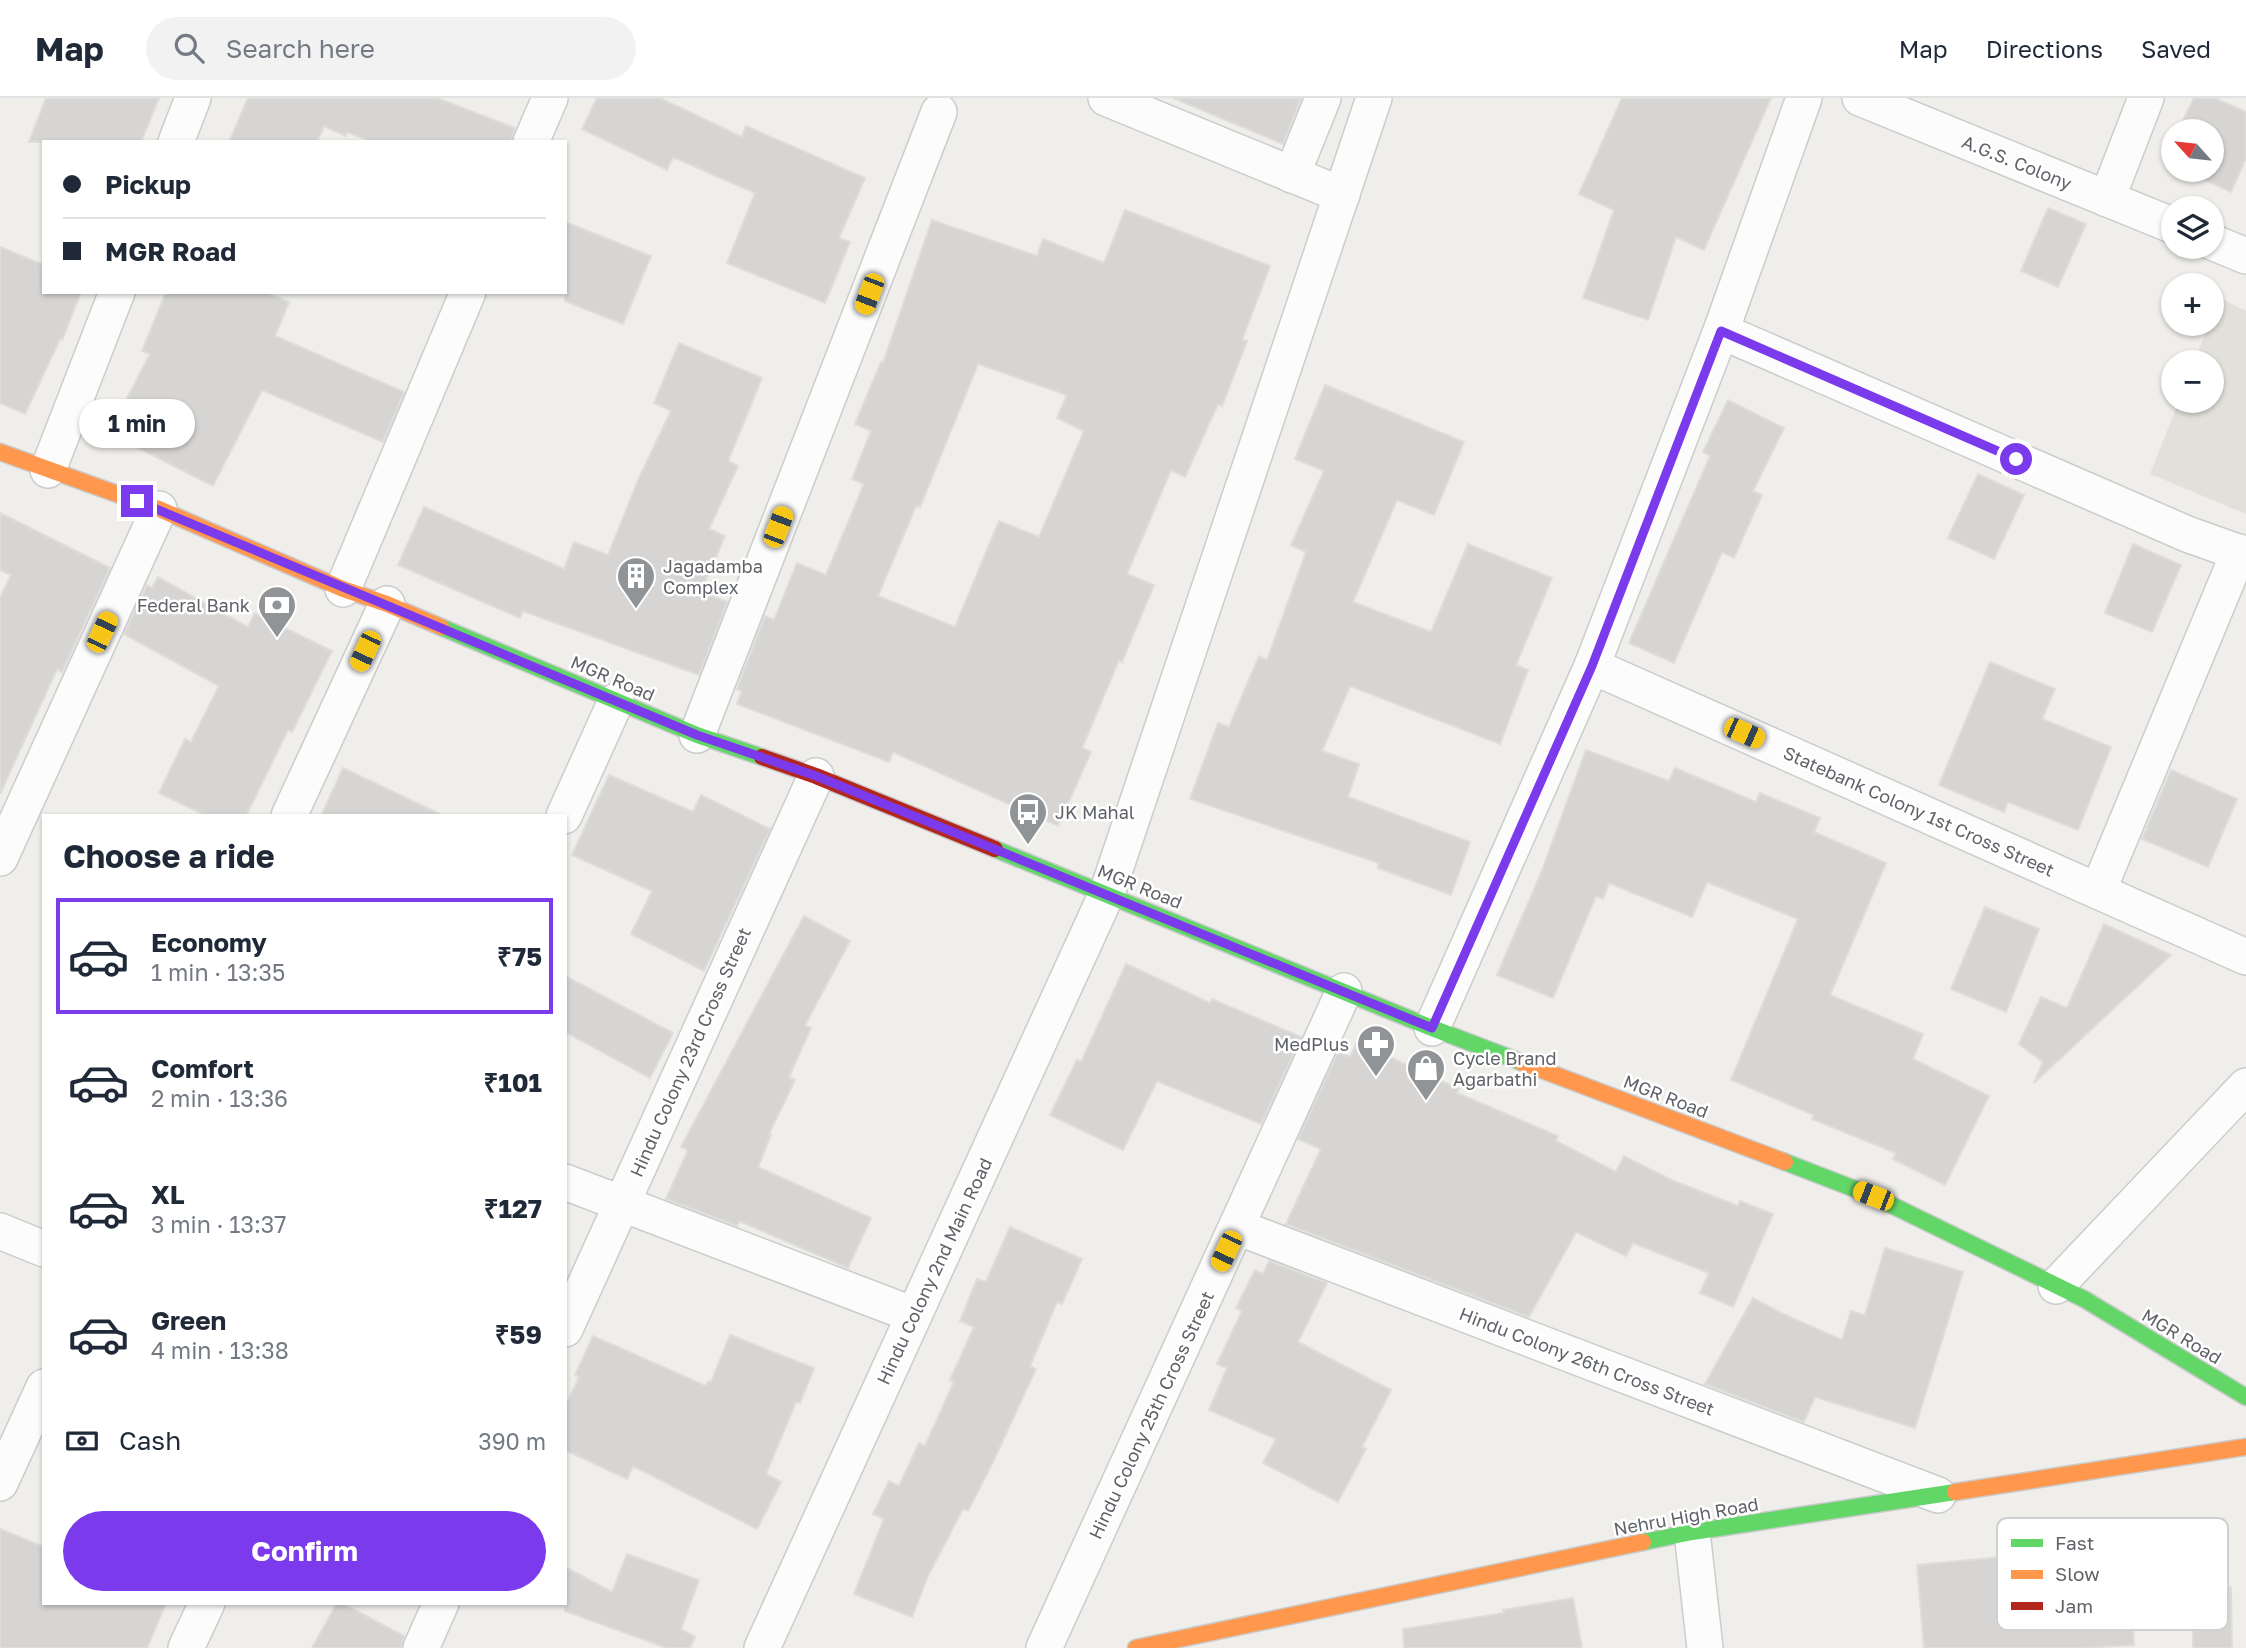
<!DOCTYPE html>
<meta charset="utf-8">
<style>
:root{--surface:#fff;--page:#f2f2f3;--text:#1f2937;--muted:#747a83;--line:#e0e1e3;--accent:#7c3aed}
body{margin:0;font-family:"Golos Text",sans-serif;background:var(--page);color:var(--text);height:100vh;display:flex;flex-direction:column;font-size:26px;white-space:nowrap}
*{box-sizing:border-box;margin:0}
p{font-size:23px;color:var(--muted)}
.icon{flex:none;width:38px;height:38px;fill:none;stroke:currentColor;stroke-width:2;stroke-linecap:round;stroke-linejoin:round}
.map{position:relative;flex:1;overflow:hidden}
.sheet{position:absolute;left:42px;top:716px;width:525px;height:791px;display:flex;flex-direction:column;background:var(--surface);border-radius:0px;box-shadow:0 2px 5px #0004}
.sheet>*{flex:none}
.hud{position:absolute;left:42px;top:42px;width:525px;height:154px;border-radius:0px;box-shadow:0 2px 5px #0004;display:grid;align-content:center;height:154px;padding:0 21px;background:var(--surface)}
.needle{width:46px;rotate:297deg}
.fabs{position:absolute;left:2161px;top:21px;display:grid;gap:14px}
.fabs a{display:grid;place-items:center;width:63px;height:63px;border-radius:50%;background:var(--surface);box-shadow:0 2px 5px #0004;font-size:35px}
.end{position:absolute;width:32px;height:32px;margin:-16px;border:9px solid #7c3aed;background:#fff;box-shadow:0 0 0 4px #fff}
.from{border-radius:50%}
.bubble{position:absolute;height:49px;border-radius:24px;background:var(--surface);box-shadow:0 2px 5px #0004;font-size:23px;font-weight:700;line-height:49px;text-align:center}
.car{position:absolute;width:21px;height:42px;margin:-21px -10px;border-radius:9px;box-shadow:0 0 5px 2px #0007;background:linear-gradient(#f5c518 24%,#345 0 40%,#f5c518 0 76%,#345 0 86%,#f5c518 0)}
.hud b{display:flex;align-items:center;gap:24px;height:66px;font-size:26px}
.hud b+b{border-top:2px solid var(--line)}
.hud i{width:18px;height:18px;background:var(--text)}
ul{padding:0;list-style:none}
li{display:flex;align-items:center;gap:21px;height:116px;margin:0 14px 10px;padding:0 7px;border:4px solid transparent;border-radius:0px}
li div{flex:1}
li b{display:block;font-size:26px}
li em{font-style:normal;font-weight:700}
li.selected{border-color:var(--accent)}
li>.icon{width:63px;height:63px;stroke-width:1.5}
h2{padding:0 21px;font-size:32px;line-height:84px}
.pay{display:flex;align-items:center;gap:18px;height:77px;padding:0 21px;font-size:26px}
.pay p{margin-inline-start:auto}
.action{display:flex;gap:14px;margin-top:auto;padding:14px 21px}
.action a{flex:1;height:80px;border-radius:42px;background:var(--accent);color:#fff;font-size:28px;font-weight:700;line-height:80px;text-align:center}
header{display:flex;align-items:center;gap:42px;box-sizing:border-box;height:98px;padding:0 35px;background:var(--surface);border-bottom:2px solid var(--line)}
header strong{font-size:33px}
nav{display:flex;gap:38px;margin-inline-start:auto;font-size:24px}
.search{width:490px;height:63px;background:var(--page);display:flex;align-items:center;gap:18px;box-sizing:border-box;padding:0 24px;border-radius:38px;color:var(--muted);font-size:26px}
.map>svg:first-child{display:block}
.education{fill:#e2e0da}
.building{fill:#d6d5d3;stroke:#deddd9;stroke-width:2;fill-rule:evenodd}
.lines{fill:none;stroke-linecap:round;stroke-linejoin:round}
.street-casing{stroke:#cbcccc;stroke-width:38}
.fast-casing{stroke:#cacacb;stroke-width:19}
.slow-casing{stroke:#cacacb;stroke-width:19}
.jam-casing{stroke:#cacacb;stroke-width:19}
.street{stroke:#fdfcfc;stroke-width:35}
.fast{stroke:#63d668;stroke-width:16}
.slow{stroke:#ff974d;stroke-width:16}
.jam{stroke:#b3261e;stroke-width:16}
.route{stroke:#7c3aed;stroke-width:9}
.labels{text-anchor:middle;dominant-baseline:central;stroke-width:5;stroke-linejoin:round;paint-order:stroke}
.street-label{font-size:18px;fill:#5f6368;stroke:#fff}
.poi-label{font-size:18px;fill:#5f6368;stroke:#fff;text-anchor:start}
.key{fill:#fff;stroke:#cfd0d2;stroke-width:2}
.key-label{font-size:19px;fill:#5f6368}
</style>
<header>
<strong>Map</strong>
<div class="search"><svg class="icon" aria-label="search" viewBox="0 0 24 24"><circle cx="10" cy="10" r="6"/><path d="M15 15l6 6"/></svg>Search here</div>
<nav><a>Map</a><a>Directions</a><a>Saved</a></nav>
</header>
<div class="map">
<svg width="2246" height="1550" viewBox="0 0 2246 1550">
<rect width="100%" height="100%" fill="#efeeea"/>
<polygon class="education" points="2220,200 2246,213 2246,416 2150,376 2179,303 2212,303 2212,264 2194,264 2209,226 2212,226 2212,219"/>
<g class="building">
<polygon points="46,0 159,0 141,44 29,44"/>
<polygon points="248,0 437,0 515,30 511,44 373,44 347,34 346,38 324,28 317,44 229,44"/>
<polygon points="597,0 660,0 742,39 746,28 865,80 839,140 850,144 825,205 727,165 755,95 673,59 667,72 582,31"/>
<polygon points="1173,0 1301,0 1283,46"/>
<polygon points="1622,0 1771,0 1704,152 1676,139 1648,222 1583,200 1614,112 1579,96"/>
<polygon points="2194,0 2215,0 2246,14 2246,60 2231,94 2183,72 2212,72 2212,33 2178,33"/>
<polygon points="2048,110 2086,126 2058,189 2021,173"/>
<path d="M1125 112 1270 168 1242 242 1247 243 1222 308 1218 306 1185 379 1171 372 1127 476 1154 487 1122 564 1119 562 1082 650 1091 654 1058 728 893 654 889 664 737 606 742 593 737 591 765 518 774 522 797 465 826 477 864 386 852 381 871 333 855 326 881 264 883 265 932 122 1037 158 1043 141 1104 165ZM978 266 1067 297 1057 320 1084 333 1039 439 999 423 955 529 878 498 916 408 920 409Z"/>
<polygon points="565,124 651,158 623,226 565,203"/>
<polygon points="0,149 44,167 44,194 81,194 62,242 60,241 25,316 0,305"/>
<polygon points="166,194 264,194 289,204 275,238 404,294 383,344 262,292 213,388 109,335 150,256 142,253"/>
<polygon points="679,245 762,280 728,363 738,368 709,431 725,438 701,493 727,504 699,577 523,513 520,520 398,467 424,409 564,471 574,444 608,457 639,380 671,313 654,305"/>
<polygon points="1325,287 1464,344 1434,417 1397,402 1353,504 1431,534 1468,446 1552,480 1516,567 1528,572 1500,646 1350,588 1322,653 1359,666 1348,699 1470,744 1451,797 1378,770 1379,765 1190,701 1218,625 1229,629 1259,558 1267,562 1306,454 1291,447 1324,373 1295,361"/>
<polygon points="1728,302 1784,330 1753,393 1762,397 1734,460 1722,454 1674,565 1629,545 1710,358 1703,354"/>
<polygon points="1978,376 2024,397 1994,461 1948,440"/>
<polygon points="0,415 110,470 62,574 57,571 0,696 0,500 11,477 0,472"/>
<polygon points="2133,446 2181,467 2152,534 2105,515"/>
<polygon points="158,479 248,529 255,515 332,553 292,634 288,632 246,718 207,718 159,695 185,641 191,644 219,588 124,536 147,487 152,490"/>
<polygon points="1990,564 2055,591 2042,621 2111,649 2078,732 2008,704 2004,714 1939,687"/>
<polygon points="1586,652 1669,683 1675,670 1756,704 1760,695 1820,720 1814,734 1886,765 1830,897 1923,936 1913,961 1989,998 1945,1087 1893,1061 1896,1055 1812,1021 1814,1017 1731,982 1798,821 1707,784 1692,819 1609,785 1603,801 1596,798 1553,900 1497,877 1541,775"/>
<polygon points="343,670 444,718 321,718"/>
<polygon points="2171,672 2237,701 2208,769 2142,741"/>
<polygon points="609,677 693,714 701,697 770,731 704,873 631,836 652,793 572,757"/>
<polygon points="1985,809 2039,831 2006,914 1951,891"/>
<polygon points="804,818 850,843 805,927 811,930 789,979 795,982 769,1036 771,1037 758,1069 871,1120 848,1170 739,1123 737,1128 666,1101 688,1052 681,1049"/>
<polygon points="2104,826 2171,857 2034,985 2043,964 2019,946 2041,899 2067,910"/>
<polygon points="1126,866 1210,905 1212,901 1301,939 1261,1026 1157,983 1123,1052 1050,1017 1077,962 1081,964"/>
<polygon points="565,878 673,935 650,980 565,934"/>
<polygon points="1357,944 1459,991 1457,995 1558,1038 1556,1043 1616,1074 1624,1058 1674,1083 1738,1108 1740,1103 1773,1116 1733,1209 1700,1195 1709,1175 1633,1145 1626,1158 1576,1134 1529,1219 1286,1126 1321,1051 1298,1041 1338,954 1350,959"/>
<polygon points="1010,1129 1082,1161 1062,1206 1057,1204 1030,1268 1036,1271 991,1368 968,1413 963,1411 928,1478 912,1519 854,1496 884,1421 873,1416 889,1383 899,1388 919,1345 925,1348 954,1284 950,1282 974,1229 960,1223 977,1181 986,1184"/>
<polygon points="1885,1150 1963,1174 1915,1330 1815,1299 1804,1324 1705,1286 1753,1200 1781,1215 1842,1242 1851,1213 1865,1217"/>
<polygon points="1269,1163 1327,1185 1298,1244 1391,1292 1362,1349 1366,1351 1338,1404 1263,1365 1276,1341 1209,1312 1227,1270 1217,1266 1242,1213 1236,1210 1255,1172 1263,1176"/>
<polygon points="730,1237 814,1270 800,1305 796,1304 766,1376 781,1384 757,1431 633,1368 627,1381 565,1352 565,1309 579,1279 575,1277 593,1238 706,1288 708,1283 711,1284"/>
<polygon points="0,1431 44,1449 44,1505 166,1505 147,1550 0,1550"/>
<polygon points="2128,1440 2134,1547 2080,1550 1924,1550 1917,1467 2001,1459 2001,1448"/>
<polygon points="627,1456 699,1482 681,1531 695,1539 690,1550 667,1550 565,1513 565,1469 612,1494"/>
<polygon points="2193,1489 2231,1489 2232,1550 2193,1550"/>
<polygon points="1573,1500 1582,1550 1404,1550 1403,1531 1504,1515 1503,1512"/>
<polygon points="337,1505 342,1505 404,1538 401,1550 312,1550"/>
</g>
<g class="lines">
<defs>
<g id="street">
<polyline points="1106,0 1342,97"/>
<polyline points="1860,0 2174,128"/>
<polyline points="176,44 193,0"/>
<polyline points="531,44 550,0"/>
<polyline points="1292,77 1323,0"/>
<polyline points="2107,101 2146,0"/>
<polyline points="2212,144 2246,158"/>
<polyline points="1721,233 2187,436 2246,457"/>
<polyline points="48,372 117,194"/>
<polyline points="343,491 468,194"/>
<polyline points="1592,568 2246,859"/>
<polyline points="697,637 939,14"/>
<polyline points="289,718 387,506"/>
<polyline points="564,718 616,603"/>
<polyline points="0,760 159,411"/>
<polyline points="2098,793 2239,454"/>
<polyline points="1432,930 1592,568 1721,233 1804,0"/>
<polyline points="565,1084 914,1217"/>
<polyline points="1237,1129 1938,1397"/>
<polyline points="0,1133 44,1151"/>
<polyline points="2056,1188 2246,988"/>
<polyline points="565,1231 816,678"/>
<polyline points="0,1385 44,1289"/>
<polyline points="1692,1434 1705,1550"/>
<polyline points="186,1550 207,1505"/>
<polyline points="421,1550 441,1505"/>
<polyline points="762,1550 1107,795 1374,0"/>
<polyline points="1044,1550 1344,893"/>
</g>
<g id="fast">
<polyline points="441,529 697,637 762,659"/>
<polyline points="995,751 1432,930 1521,964"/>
<polyline points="1785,1064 1873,1098 2084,1201 2246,1299"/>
<polyline points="1643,1444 1692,1434 1955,1394"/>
</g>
<g id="slow">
<polyline points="0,354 159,411 343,491 387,506 441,529"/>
<polyline points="1521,964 1785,1064"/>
<polyline points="1955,1394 2246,1349"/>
<polyline points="1136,1550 1643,1444"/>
</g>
<polyline id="jam" points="762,659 816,678 995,751"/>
</defs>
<use href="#street" class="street-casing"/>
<use href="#fast" class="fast-casing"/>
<use href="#slow" class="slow-casing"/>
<use href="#jam" class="jam-casing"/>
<use href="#street" class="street"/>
<use href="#fast" class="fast"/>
<use href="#slow" class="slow"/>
<use href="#jam" class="jam"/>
</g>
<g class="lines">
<polyline class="route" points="137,403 697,637 816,678 1432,930 1592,568 1721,233 2016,361"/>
</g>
<defs>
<symbol id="building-pin" viewBox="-11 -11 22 30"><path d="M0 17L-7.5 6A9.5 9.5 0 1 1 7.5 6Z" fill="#919496" stroke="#fff"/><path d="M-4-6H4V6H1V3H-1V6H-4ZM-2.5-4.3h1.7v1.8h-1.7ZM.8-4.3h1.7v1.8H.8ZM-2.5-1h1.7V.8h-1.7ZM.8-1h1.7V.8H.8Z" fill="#fff"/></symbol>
<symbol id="bank-pin" viewBox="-11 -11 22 30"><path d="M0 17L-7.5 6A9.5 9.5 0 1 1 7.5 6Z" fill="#919496" stroke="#fff"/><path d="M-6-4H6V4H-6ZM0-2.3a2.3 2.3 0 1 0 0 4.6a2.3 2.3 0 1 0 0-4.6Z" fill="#fff"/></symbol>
<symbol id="bus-pin" viewBox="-11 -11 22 30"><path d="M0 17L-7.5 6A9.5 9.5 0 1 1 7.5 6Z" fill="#919496" stroke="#fff"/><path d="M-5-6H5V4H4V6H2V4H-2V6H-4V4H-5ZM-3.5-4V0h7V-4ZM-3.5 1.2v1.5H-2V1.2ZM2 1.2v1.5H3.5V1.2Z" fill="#fff"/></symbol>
<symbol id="pharmacy-pin" viewBox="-11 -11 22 30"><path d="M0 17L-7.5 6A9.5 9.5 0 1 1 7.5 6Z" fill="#919496" stroke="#fff"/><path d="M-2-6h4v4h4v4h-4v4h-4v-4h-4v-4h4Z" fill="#fff"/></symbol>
<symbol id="shop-pin" viewBox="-11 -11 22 30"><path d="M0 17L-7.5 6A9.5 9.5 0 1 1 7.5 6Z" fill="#919496" stroke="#fff"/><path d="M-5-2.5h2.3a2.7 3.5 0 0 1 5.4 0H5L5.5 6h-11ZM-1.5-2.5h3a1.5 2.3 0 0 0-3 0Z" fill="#fff"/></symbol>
</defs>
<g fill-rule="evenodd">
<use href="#building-pin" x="614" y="456" width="44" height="60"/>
<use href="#bank-pin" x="255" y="485" width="44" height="60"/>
<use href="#bus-pin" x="1006" y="692" width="44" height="60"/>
<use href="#pharmacy-pin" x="1354" y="924" width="44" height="60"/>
<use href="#shop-pin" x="1404" y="948" width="44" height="60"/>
</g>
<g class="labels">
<g class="street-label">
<text transform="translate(2017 64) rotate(22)">A.G.S. Colony</text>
<text transform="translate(613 580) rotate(23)">MGR Road</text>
<text transform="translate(1919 713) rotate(24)">Statebank Colony 1st Cross Street</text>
<text transform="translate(1140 788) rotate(22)">MGR Road</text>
<text transform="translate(690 954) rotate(-66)">Hindu Colony 23rd Cross Street</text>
<text transform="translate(1666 998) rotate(21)">MGR Road</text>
<text transform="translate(934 1173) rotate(-65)">Hindu Colony 2nd Main Road</text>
<text transform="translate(2182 1238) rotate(31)">MGR Road</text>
<text transform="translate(1587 1263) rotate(21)">Hindu Colony 26th Cross Street</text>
<text transform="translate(1151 1317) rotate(-65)">Hindu Colony 25th Cross Street</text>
<text transform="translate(1686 1418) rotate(-10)">Nehru High Road</text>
</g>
<g class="poi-label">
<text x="663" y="468">Jagadamba<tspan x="663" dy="21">Complex</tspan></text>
<text x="250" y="507" text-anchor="end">Federal Bank</text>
<text x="1055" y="714">JK Mahal</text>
<text x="1349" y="946" text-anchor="end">MedPlus</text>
<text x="1453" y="960">Cycle Brand<tspan x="1453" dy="21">Agarbathi</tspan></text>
</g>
</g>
<rect x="1997" y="1420" width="231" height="112" rx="10" class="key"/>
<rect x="2011" y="1441" width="32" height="8" fill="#63d668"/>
<rect x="2011" y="1472" width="32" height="9" fill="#ff974d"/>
<rect x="2011" y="1504" width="32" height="8" fill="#b3261e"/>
<g class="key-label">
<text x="2055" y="1452">Fast</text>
<text x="2055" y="1483">Slow</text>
<text x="2055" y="1515">Jam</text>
</g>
</svg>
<div class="fabs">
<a><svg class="needle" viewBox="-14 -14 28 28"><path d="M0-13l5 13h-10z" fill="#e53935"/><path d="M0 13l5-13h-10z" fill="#747a83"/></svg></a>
<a><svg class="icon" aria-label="layers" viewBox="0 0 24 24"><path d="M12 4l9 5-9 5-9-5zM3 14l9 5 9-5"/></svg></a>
<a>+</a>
<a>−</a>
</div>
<i class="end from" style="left:2016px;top:361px"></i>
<i class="end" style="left:137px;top:403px"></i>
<div class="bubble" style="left:79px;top:301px;width:116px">1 min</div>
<i class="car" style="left:869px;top:196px;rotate:201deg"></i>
<i class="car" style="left:778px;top:429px;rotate:21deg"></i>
<i class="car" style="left:102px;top:534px;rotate:25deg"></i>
<i class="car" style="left:365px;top:553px;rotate:205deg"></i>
<i class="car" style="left:1744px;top:635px;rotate:114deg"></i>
<i class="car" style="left:1873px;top:1098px;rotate:291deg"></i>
<i class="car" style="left:1226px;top:1153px;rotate:205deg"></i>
<div class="hud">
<b><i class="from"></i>Pickup</b>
<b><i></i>MGR Road</b>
</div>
<section class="sheet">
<h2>Choose a ride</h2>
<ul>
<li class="selected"><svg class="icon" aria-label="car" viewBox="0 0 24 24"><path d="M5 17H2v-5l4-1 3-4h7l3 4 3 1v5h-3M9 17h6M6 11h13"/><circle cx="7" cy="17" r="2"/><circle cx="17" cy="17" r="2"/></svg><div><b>Economy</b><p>1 min · 13:35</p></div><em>₹75</em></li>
<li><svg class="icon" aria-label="car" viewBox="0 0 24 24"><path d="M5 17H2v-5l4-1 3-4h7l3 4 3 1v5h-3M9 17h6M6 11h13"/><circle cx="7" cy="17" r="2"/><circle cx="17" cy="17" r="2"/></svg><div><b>Comfort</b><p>2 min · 13:36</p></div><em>₹101</em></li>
<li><svg class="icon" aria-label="car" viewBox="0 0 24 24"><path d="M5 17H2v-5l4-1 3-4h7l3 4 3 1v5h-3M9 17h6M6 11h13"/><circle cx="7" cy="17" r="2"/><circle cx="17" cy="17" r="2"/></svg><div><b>XL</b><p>3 min · 13:37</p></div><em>₹127</em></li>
<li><svg class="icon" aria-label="car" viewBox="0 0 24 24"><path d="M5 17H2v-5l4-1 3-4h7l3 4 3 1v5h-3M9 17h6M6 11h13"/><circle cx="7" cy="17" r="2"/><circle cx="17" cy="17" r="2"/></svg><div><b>Green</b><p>4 min · 13:38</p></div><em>₹59</em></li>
</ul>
<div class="pay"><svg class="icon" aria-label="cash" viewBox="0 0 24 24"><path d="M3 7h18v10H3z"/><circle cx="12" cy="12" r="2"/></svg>Cash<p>390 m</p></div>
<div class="action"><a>Confirm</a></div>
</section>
</div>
